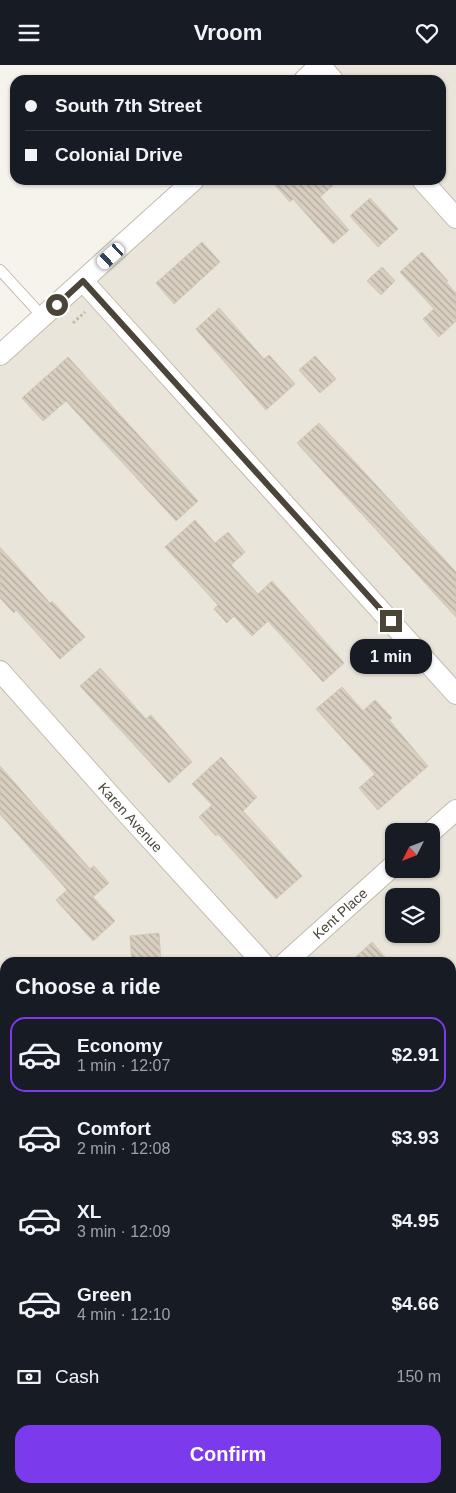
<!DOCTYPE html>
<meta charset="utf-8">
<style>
:root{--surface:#171b24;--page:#20242c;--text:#f1f3f6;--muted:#9ea1a6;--line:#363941;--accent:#7c3aed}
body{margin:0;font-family:Helvetica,sans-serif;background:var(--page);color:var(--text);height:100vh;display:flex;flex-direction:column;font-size:19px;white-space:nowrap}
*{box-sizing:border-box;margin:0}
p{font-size:16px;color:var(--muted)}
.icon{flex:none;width:28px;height:28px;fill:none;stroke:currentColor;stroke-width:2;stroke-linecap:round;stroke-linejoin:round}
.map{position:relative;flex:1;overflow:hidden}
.side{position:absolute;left:0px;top:892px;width:456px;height:536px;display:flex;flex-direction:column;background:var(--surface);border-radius:15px 15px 0 0;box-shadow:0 1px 4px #0004}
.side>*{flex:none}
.guide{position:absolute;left:10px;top:10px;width:436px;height:110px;border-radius:15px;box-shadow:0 1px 4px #0004;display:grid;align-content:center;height:110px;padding:0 15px;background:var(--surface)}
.needle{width:32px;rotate:228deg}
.tools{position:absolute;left:385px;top:758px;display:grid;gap:10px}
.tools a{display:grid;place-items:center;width:55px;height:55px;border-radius:10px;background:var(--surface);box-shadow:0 1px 4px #0004;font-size:25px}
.end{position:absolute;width:22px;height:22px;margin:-11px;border:6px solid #4b4439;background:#fff;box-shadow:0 0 0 2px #fff}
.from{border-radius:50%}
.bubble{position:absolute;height:35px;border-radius:15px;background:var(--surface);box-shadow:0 1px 4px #0004;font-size:16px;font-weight:800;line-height:35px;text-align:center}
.car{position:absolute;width:15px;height:30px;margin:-15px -8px;border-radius:6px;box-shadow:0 0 4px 1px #0007;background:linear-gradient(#fff 24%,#345 0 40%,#fff 0 76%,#345 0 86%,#fff 0)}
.guide b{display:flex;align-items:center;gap:18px;height:48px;font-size:19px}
.guide b+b{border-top:1px solid var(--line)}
.guide i{width:12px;height:12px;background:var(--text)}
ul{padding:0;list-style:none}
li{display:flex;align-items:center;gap:15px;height:75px;margin:0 10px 8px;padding:0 5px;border:2px solid transparent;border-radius:15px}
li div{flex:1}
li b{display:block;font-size:19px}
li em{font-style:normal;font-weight:800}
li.active{border-color:var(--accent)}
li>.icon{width:45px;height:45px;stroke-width:1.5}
h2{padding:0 15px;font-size:22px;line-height:60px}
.pay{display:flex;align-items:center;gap:12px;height:55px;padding:0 15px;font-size:19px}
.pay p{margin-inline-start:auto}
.primary-button{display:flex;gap:10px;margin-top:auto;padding:10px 15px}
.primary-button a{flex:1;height:58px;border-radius:15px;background:var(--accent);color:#fff;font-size:20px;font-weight:800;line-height:58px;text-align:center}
header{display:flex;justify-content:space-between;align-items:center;height:65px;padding:0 15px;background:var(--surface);font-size:22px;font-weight:800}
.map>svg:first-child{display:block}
.residential{fill:#eae5da;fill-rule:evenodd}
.building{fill:url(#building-back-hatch);stroke:#d3c7b4}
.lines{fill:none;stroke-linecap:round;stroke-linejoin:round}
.service-casing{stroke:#c2bbae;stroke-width:12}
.minor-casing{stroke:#c2bbae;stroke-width:22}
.path{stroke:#c4b79f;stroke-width:3;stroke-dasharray:2.5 2.5;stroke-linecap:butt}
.service{stroke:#fff;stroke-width:10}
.minor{stroke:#fff;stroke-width:20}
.route{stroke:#4b4439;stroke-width:6}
.labels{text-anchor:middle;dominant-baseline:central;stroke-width:5;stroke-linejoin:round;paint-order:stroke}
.street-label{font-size:14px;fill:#4b4439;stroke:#fff}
</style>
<header><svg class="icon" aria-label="menu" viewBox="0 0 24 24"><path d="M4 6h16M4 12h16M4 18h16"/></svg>Vroom<svg class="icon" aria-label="heart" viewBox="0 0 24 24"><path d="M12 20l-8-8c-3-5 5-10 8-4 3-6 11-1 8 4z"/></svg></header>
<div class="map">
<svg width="456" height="1428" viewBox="0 0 456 1428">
<defs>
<pattern id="building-back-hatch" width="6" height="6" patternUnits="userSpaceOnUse" patternTransform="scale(1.25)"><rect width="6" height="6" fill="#d8cfc1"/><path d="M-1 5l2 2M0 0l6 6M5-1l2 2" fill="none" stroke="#b1aa9e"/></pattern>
</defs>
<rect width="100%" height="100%" fill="#f6f3ec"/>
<g class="residential">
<path d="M335 0H456V1428H316L313 1424H451V898H5V1083L0 1078V300L206 115H441V15H318ZM394 766H431V804H394ZM394 831H431V869H394Z"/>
<polygon points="0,1111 5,1117 5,1424 283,1424 286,1428 0,1428"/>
</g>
<g class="building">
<polygon points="270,115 339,115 320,132 349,165 333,179 293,134 290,137"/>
<polygon points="370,133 398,164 378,182 350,151"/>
<polygon points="202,177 220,197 174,239 156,218"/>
<polygon points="422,187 448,216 446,217 456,228 456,256 439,272 423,254 434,244 400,207"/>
<polygon points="382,202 395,216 381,230 367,216"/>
<polygon points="219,243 264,294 269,290 295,319 266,345 196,264"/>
<polygon points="315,291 336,314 320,328 299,305"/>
<polygon points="68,292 198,436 176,456 66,336 43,356 22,333"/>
<polygon points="319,358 456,507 456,552 297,378"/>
<polygon points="195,455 215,478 228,467 245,487 231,500 258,529 272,516 344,598 323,617 268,556 252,571 234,551 227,558 214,544 218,540 165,482"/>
<polygon points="0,482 50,538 52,536 85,572 60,594 16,545 14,548 0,533"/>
<polygon points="100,603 146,654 151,650 192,697 169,718 80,621"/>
<polygon points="342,622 363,646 375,635 392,653 389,655 428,701 378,745 359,723 375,709 316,644"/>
<polygon points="221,692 257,732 243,746 302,811 276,834 218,769 216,771 199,752 212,740 192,719"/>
<polygon points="0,701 90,804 94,801 109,818 93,832 115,856 93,876 56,835 67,825 0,749"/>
<polygon points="159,868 161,898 132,898 130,871"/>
<polygon points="372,877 390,898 349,898"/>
</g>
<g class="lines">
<defs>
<polyline id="service" points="0,205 43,252"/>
<g id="minor">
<polyline points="320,0 333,15"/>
<polyline points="304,15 320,0"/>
<polyline points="422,115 456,153"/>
<polyline points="83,216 456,629"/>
<polyline points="0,290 194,115"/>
<path id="s1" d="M0 606 120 741 263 898"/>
<polyline points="431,767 456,745"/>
<path id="s2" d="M285 898 394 800"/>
<polyline points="0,1090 5,1096"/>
<polyline points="451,1106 456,1111"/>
<polyline points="303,1424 307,1428"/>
</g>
</defs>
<use href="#service" class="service-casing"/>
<use href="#minor" class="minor-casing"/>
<polyline class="path" points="73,258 85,247"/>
<use href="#service" class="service"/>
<use href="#minor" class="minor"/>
</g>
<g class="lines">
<polyline class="route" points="57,240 83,216 391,556"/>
</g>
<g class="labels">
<g class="street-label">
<text stroke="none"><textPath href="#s1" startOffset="196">Karen Avenue</textPath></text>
<text stroke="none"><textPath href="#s2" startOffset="74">Kent Place</textPath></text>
</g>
</g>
</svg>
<div class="tools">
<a><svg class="needle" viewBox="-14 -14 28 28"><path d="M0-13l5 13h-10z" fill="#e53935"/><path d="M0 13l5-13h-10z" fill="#9ea1a6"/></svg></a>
<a><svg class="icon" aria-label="layers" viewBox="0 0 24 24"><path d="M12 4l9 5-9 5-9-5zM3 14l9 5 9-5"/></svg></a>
</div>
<i class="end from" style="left:57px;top:240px"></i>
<i class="end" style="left:391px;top:556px"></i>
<div class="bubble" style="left:350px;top:574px;width:82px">1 min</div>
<i class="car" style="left:111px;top:191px;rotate:228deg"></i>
<div class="guide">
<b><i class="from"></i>South 7th Street</b>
<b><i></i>Colonial Drive</b>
</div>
<section class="side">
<h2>Choose a ride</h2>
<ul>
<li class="active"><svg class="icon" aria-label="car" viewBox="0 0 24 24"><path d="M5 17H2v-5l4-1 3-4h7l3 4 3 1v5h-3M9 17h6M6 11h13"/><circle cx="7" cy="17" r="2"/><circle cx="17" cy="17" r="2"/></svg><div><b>Economy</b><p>1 min · 12:07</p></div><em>$2.91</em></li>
<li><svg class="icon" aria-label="car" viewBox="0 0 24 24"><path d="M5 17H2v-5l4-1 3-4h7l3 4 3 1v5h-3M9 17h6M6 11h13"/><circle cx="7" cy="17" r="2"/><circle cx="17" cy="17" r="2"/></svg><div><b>Comfort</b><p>2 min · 12:08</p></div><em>$3.93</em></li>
<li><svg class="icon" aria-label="car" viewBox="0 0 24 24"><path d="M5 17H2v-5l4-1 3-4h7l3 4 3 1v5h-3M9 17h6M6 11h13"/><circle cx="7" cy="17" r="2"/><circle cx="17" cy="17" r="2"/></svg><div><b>XL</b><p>3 min · 12:09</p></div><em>$4.95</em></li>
<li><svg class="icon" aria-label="car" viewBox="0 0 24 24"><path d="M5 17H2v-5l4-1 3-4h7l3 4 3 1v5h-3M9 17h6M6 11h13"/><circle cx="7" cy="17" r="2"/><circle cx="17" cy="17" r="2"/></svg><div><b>Green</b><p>4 min · 12:10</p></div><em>$4.66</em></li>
</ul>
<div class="pay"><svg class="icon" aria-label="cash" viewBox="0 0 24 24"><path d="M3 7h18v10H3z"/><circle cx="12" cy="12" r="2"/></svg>Cash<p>150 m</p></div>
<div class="primary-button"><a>Confirm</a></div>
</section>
</div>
